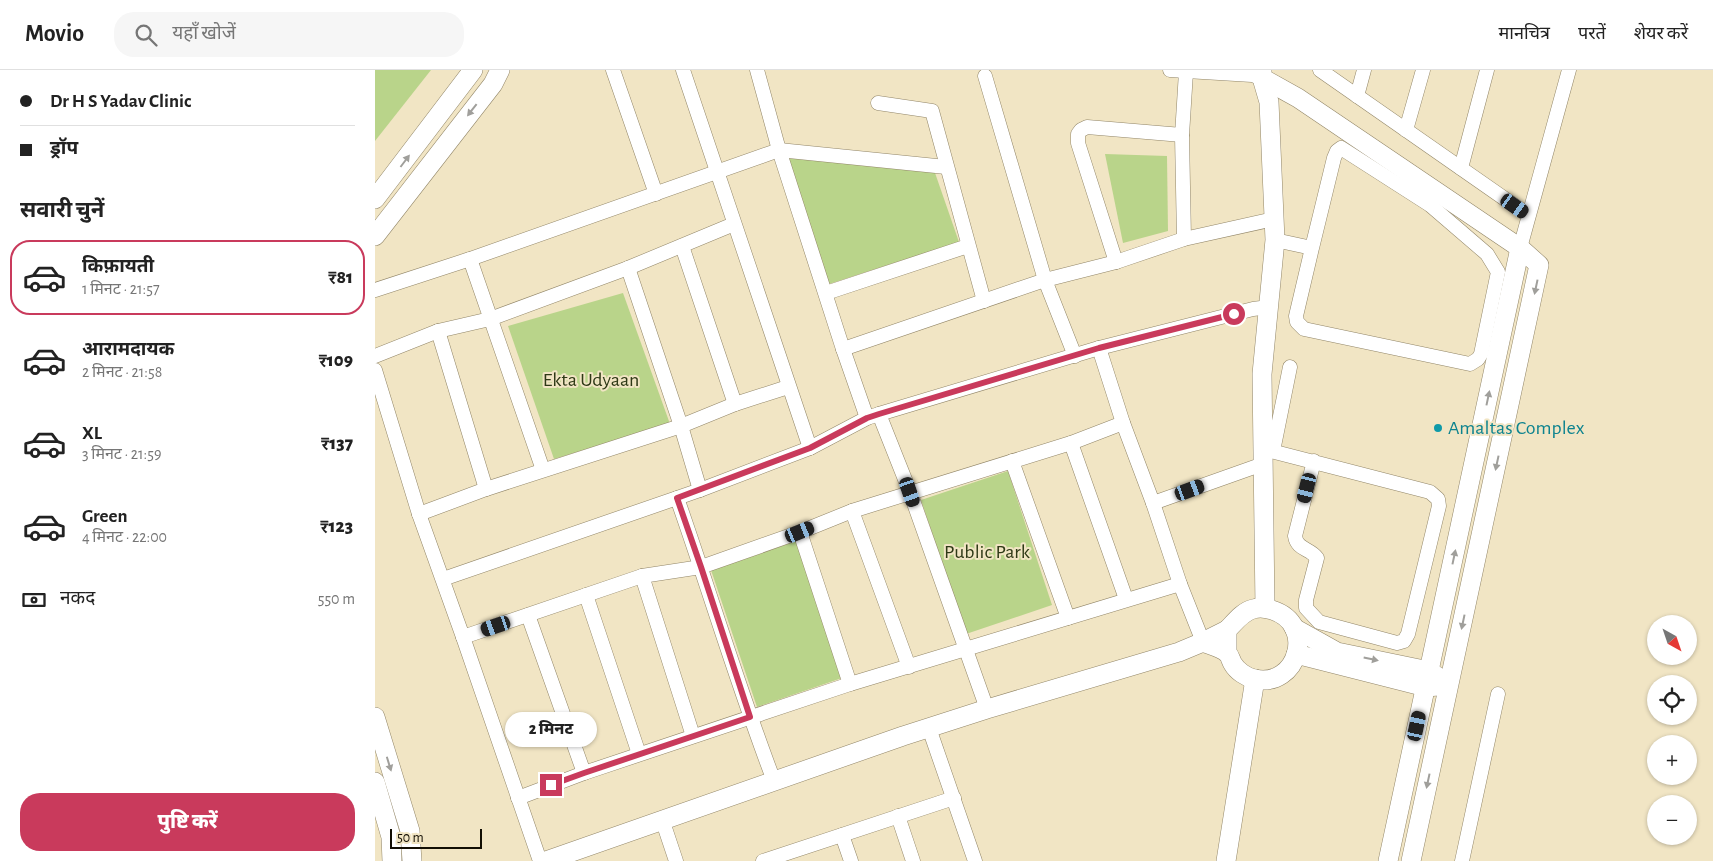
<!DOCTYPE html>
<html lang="hi">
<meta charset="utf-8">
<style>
:root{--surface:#fff;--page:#f6f6f6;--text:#222;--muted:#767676;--line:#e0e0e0;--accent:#c93a5c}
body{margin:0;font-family:"Alegreya Sans","Noto Sans Devanagari",sans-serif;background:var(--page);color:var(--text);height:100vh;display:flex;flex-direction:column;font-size:19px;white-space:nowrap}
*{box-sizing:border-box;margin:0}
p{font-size:16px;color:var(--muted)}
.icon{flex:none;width:28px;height:28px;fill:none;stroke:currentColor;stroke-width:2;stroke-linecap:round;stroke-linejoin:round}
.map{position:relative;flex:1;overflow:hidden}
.sheet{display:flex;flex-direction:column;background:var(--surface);width:375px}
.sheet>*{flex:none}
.guide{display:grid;align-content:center;height:110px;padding:0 20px;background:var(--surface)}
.needle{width:32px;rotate:140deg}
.buttons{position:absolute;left:1272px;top:545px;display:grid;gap:10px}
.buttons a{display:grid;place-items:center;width:50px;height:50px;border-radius:50%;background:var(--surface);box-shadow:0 1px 4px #0004;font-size:25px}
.scale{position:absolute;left:15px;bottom:12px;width:92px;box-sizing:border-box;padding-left:5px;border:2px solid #120e04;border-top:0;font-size:14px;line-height:18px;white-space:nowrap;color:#120e04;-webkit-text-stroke:4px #f1e5c4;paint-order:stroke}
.end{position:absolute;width:22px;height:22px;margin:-11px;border:6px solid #c93a5c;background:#fff;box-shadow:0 0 0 2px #fff}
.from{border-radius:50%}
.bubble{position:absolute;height:35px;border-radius:18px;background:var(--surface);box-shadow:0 1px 4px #0004;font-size:16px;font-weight:800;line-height:35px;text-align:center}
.car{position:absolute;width:15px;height:30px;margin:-15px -8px;border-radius:6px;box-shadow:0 0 4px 1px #0007;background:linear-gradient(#222 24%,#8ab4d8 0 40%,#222 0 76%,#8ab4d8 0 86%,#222 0)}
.guide b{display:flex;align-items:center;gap:18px;height:48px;font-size:19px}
.guide b+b{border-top:1px solid var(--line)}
.guide i{width:12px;height:12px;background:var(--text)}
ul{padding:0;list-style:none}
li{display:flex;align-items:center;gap:15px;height:75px;margin:0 10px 8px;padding:0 10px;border:2px solid transparent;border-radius:20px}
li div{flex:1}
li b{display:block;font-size:19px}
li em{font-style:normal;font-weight:800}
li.current{border-color:var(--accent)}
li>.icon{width:45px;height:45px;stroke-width:1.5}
h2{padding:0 20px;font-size:22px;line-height:60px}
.pay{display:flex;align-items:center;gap:12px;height:55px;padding:0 20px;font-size:19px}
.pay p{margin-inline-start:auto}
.button{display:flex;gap:10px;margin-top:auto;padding:10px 20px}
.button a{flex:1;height:58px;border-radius:20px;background:var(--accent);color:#fff;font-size:20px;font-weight:800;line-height:58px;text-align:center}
header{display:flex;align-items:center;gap:30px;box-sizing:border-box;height:70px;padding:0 25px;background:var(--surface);border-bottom:1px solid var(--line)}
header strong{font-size:24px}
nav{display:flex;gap:28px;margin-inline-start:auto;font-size:18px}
.search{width:350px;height:45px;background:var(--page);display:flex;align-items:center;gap:12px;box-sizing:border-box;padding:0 18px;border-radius:20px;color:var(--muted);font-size:19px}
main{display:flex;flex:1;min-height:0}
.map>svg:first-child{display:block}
.green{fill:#b9d48a}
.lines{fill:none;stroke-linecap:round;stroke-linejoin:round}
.street-casing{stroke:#928668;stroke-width:15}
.secondary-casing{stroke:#928668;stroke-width:20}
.street{stroke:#fff;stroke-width:14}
.secondary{stroke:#fff;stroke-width:19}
.oneway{fill:#a09f9b}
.route{stroke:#c93a5c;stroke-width:6}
.culture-dot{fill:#0f9aa8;stroke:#f1e5c4;stroke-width:2}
.labels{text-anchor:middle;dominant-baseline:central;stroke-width:4;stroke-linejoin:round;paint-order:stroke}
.park-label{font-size:20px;fill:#2e3916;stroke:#f1e5c4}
.culture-label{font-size:20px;fill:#0d838f;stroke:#f1e5c4;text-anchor:start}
</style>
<header>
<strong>Movio</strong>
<div class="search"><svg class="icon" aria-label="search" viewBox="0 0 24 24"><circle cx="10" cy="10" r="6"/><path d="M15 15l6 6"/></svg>यहाँ खोजें</div>
<nav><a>मानचित्र</a><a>परतें</a><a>शेयर करें</a></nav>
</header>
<main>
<section class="sheet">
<div class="guide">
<b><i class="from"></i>Dr H S Yadav Clinic</b>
<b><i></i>ड्रॉप</b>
</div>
<h2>सवारी चुनें</h2>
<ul>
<li class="current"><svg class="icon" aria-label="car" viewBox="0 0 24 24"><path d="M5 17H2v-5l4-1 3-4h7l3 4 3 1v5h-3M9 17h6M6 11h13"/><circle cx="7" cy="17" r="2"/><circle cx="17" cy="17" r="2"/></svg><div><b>किफ़ायती</b><p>1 मिनट · 21:57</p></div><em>₹81</em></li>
<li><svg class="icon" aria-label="car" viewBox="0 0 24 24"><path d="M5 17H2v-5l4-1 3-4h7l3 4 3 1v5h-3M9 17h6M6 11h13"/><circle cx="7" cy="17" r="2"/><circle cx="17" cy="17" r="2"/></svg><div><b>आरामदायक</b><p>2 मिनट · 21:58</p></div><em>₹109</em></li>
<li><svg class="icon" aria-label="car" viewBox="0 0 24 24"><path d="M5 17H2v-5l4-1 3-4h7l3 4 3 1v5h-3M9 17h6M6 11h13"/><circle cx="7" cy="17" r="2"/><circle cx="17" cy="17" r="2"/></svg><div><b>XL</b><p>3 मिनट · 21:59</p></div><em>₹137</em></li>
<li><svg class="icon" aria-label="car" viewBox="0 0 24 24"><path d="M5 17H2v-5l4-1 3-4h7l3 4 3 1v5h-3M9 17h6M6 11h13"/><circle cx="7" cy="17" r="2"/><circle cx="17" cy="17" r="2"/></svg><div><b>Green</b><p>4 मिनट · 22:00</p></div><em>₹123</em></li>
</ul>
<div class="pay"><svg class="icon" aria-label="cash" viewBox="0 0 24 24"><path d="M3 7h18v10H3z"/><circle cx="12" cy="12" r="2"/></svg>नकद<p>550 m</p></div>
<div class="button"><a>पुष्टि करें</a></div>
</section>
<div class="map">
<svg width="1338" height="791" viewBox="0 0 1338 791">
<rect width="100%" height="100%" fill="#f1e5c4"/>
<g class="green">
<polygon points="0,0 56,0 0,71"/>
<polygon points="730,84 792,86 793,161 748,173"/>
<polygon points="408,86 559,100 584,172 454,214"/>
<polygon points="248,223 295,354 179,389 133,256"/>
<polygon points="633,401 677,535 591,564 546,430"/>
<polygon points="422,471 467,608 382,637 336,500"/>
</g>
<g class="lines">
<defs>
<g id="street">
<polyline points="238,0 281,124"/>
<polyline points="308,0 435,378"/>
<polyline points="382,0 404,80 468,279 492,348"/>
<polyline points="795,0 877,5 887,8"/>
<polyline points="945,0 1153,145"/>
<polyline points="610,6 670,210 700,286"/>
<polyline points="982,26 989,0"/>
<polyline points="503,33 557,41 609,231"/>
<polyline points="1031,60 1048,0"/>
<polyline points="1086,98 1112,0"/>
<polyline points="809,169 807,65 811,2"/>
<polyline points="900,170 937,178 959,88 962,81 966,78 1055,135 1112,184 1123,202 1106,284 1103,289 1095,294 929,259 922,252 921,246 937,178"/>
<polyline points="307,176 360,334"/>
<polyline points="1145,178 1194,0"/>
<polyline points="95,189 168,400"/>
<polyline points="741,192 703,73 703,64 706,60 712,57 807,65"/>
<polyline points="253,198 306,356 325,420"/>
<polyline points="0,220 95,189 404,80 571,97"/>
<polyline points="451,223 593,176"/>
<polyline points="63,261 111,419"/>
<polyline points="724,278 748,353 778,433 805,514 828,572"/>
<polyline points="468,279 670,210 741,192 809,169 899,149"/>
<polyline points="0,286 63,261 115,249 253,198 359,154"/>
<polyline points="0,300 44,444 88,567 165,791"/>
<polyline points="504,344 535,422 612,639"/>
<polyline points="696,373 751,529"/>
<path d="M888 379 1055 422 1063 429 1064 436 1033 564 1029 571 1022 573 944 552 931 538V530L942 488C935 478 922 480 920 466L939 391"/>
<polyline points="898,381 915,297"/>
<polyline points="637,391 693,548"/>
<path d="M302 428C335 522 363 617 399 711"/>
<polyline points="778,433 888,394"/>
<polyline points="477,441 534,597"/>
<polyline points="44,444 111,419 306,356 360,334 413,317"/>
<polyline points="425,462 475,614"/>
<polyline points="267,506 318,666"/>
<polyline points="68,509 325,420 435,378 492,348 504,344 724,278 878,239 894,237"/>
<polyline points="211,525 264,684"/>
<polyline points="153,545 209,703"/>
<polyline points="88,567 267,506 326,497 425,462 477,441 696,373 748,353"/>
<polyline points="554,658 600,791"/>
<polyline points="143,728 209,703 475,614 805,514"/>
<polyline points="523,746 538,791"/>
<polyline points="287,749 301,791"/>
<polyline points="467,765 476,791"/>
<polyline points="388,791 579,728"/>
<polyline points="1087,791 1123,624"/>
</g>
<g id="secondary">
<polyline points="887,0 887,8 923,28 1145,178 1164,195 1036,791"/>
<polyline points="887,8 894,32 900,170 887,304 890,538"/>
<polyline points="0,129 98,0"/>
<polyline points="0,166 118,14 125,0"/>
<polyline points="919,558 962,582 1054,601 1063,607"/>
<path d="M828 572C835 575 848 578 853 584 855 586 856 591 858 594 862 601 871 607 879 609 923 619 942 554 897 540 891 538 885 537 878 539 867 542 860 552 852 560V583"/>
<polyline points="921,584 1051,617 1063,616"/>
<polyline points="0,647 35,761 37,791"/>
<polyline points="0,712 16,767 17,791"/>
<polyline points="171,791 528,666 612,639 804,582 828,572 852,560"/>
<polyline points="851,791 880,609"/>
<polyline points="1013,791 1145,178"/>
</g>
</defs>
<use href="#street" class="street-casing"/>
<use href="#secondary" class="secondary-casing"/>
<use href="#street" class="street"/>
<use href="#secondary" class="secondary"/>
</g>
<defs><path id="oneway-solid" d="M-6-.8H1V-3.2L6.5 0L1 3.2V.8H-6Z" transform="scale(1.25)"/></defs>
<g class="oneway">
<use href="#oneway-solid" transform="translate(97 40) rotate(128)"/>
<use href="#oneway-solid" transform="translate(30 91) rotate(-53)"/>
<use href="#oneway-solid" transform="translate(1161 217) rotate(102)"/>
<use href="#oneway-solid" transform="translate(1113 328) rotate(-78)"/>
<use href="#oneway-solid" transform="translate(1122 393) rotate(102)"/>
<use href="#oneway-solid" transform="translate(1079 487) rotate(-78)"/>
<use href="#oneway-solid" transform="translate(1088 552) rotate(102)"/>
<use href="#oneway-solid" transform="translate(996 589) rotate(12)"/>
<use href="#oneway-solid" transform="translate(14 694) rotate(73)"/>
<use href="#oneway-solid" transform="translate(1053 711) rotate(102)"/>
</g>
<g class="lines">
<polyline class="route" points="176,715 209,703 375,647 326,497 302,428 435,378 492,348 504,344 724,278 859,244"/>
</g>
<circle class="culture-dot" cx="1063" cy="358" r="5"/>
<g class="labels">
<g class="park-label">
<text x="216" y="310">Ekta Udyaan</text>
<text x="612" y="482">Public Park</text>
</g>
<g class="culture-label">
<text x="1073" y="358">Amaltas Complex</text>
</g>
</g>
</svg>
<div class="buttons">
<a><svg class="needle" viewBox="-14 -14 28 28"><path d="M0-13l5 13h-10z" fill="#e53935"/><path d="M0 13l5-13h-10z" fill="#767676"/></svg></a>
<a><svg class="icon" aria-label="locate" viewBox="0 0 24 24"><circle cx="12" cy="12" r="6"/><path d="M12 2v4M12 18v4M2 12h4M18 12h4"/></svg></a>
<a>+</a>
<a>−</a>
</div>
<div class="scale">50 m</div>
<i class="end from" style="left:859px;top:244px"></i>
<i class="end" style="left:176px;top:715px"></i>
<div class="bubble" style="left:130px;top:642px;width:92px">2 मिनट</div>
<i class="car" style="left:1140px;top:136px;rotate:125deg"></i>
<i class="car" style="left:932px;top:418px;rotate:194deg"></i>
<i class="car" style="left:815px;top:420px;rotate:70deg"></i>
<i class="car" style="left:535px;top:422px;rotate:161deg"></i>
<i class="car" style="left:425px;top:462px;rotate:68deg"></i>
<i class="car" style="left:121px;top:556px;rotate:251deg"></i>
<i class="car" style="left:1042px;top:656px;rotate:12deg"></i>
</div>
</main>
